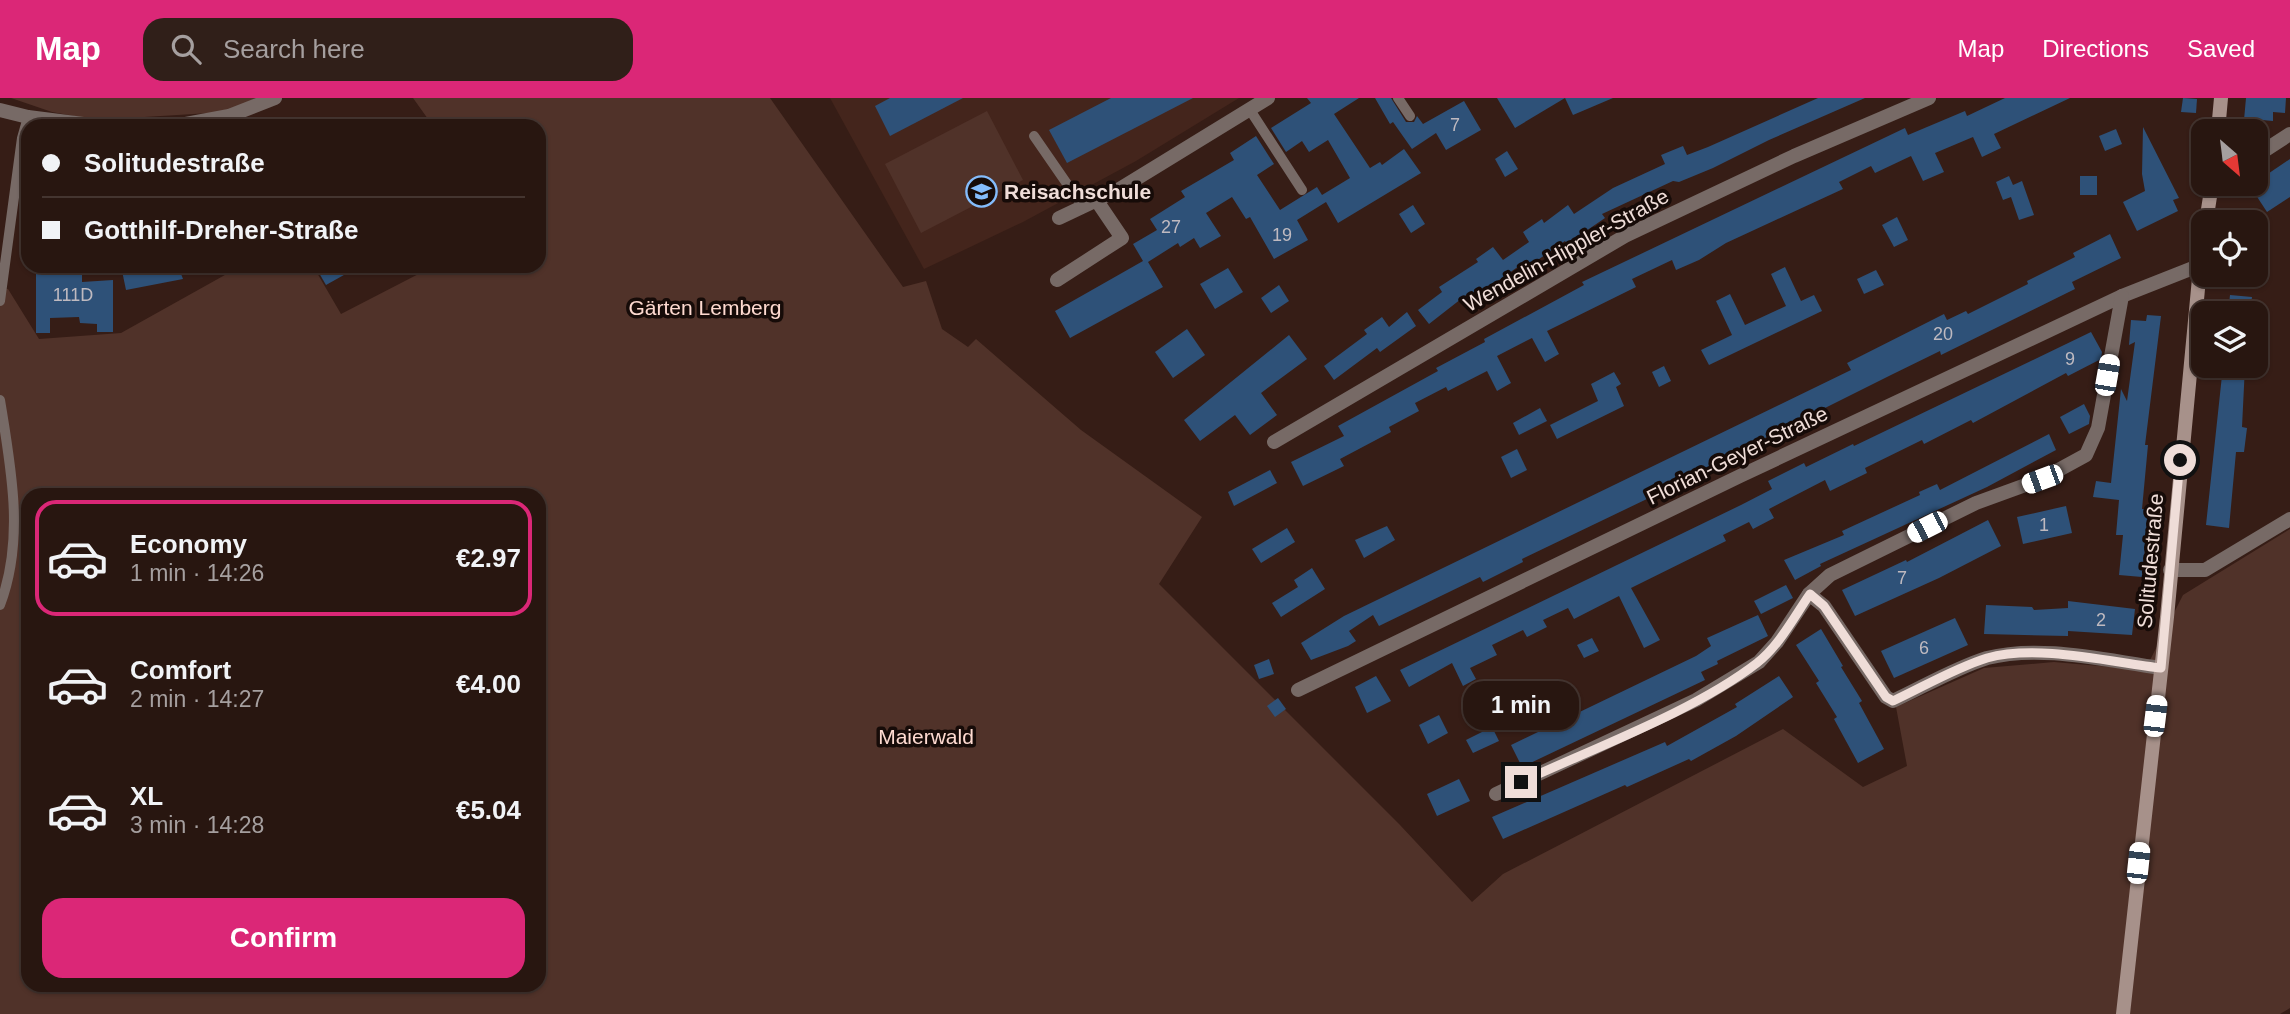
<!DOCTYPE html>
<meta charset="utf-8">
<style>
:root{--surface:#281610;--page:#301f19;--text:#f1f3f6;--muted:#a59f9f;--line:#443530;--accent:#db2777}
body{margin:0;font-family:Arial,sans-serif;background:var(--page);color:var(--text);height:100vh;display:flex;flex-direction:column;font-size:26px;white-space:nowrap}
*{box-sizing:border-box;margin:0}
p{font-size:23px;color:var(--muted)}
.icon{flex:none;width:38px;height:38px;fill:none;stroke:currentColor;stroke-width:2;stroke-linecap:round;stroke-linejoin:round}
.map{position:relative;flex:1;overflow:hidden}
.sheet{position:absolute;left:21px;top:390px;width:525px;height:504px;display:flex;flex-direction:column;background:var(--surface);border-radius:21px;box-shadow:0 2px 5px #0004,0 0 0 2px var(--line)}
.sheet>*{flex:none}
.banner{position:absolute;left:21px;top:21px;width:525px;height:154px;border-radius:21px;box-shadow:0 2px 5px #0004,0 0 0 2px var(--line);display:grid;align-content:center;height:154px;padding:0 21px;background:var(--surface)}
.needle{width:46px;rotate:152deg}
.fabs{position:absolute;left:2191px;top:21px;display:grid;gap:14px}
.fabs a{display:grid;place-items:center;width:77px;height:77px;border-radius:14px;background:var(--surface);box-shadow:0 2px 5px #0004,0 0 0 2px var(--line);font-size:35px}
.end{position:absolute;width:32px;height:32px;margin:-16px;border:9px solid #efddd8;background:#111;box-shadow:0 0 0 4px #111}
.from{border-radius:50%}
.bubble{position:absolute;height:49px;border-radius:21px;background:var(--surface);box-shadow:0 2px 5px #0004,0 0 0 2px var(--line);font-size:23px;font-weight:800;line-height:49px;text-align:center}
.car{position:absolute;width:21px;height:42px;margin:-21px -10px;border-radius:9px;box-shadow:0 0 5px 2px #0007;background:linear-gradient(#fff 24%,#345 0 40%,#fff 0 76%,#345 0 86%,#fff 0)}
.banner b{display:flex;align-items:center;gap:24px;height:66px;font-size:26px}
.banner b+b{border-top:2px solid var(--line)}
.banner i{width:18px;height:18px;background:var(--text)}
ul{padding:12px 0 0;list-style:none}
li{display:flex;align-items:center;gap:21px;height:116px;margin:0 14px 10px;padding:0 7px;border:4px solid transparent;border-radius:21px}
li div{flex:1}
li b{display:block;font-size:26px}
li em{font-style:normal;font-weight:800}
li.on{border-color:var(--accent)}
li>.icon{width:63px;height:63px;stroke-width:1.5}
.primary-button{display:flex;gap:14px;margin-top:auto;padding:14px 21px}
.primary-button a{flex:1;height:80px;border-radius:21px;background:var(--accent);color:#fff;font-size:28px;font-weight:800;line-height:80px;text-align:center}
header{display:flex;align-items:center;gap:42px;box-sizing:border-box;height:98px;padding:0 35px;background:var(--accent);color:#fff}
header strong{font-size:33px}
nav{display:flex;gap:38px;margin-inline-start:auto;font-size:24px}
.search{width:490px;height:63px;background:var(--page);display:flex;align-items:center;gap:18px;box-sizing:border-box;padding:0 24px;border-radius:21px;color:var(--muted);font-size:26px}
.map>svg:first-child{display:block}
.built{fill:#44251c}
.green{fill:#503229;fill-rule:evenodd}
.building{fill:#2e5178}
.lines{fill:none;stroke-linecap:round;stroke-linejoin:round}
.service{stroke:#776a66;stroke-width:10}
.minor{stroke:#776a66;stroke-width:14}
.secondary{stroke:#a7918a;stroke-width:14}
.route{stroke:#efddd8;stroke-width:9}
.labels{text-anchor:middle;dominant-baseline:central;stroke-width:7;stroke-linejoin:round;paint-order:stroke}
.number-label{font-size:18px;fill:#bfbac0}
.poi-label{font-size:21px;font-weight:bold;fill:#efddd8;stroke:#160b08;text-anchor:start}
.street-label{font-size:21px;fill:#efddd8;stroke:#160b08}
.park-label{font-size:21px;fill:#fedad0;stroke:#160b08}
</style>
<header>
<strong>Map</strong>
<div class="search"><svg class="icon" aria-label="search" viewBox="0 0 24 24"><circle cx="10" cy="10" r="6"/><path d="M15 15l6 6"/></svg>Search here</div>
<nav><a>Map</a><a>Directions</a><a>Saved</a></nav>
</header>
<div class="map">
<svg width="2290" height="916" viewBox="0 0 2290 916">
<rect width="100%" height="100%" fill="#361d16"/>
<polygon class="built" points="830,0 1239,0 1136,63 1023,124 924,171"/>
<g class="green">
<polygon points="11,0 256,0 226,14 96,22 52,14"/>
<path d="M413 0H770L903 189 926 183 942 231 968 249 976 241 1081 332 1202 419 1159 486 1400 727 1472 804 1503 776 1783 631 1863 689 1907 668 1896 609 1984 570 2054 564 2145 572 2183 497 2290 431V910L2280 916H0V190L8 191 39 241 121 235 241 168H313L341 216 434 168H539V28H433ZM28 397H539V887H28Z"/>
<polygon points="987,13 1023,82 921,135 885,66"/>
</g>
<g class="building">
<polygon points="890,0 963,0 890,38 875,8"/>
<polygon points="1111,0 1193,0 1067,65 1049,32"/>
<polygon points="1307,0 1359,0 1334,16 1370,70 1380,64 1382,67 1404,51 1421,75 1338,125 1326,104 1297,122 1308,142 1274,161 1250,119 1246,121 1232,99 1206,115 1221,138 1200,150 1194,140 1180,149 1178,145 1148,164 1163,189 1070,240 1055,213 1143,163 1133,146 1157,132 1150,121 1185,99 1181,93 1234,62 1230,55 1256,38 1274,66 1257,77 1280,112 1317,89 1322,97 1350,80 1328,42 1309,54 1302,43 1286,54 1271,30 1311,5"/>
<polygon points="1375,0 1391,0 1406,24 1414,24 1417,18 1423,26 1464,3 1481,32 1446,52 1436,35 1412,51 1393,24 1390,26"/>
<polygon points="1497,0 1565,0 1515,30"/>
<polygon points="1565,0 1613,0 1573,17"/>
<polygon points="1818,0 1865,0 1769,42 1713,70 1679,84 1673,83 1602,116 1605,120 1567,146 1565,143 1522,173 1519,168 1474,200 1470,194 1429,226 1418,212 1442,194 1439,189 1478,164 1476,161 1493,149 1503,162 1529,144 1523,134 1542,121 1544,125 1568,107 1574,116 1613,90 1665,66 1661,57 1683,48 1687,57 1708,49"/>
<polygon points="2005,0 2070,0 1994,36 2001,50 1982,59 1973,39 1935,55 1944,74 1923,83 1911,58 1875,75 1871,68 1839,84 1843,91 1726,145 1699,162 1676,172 1672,162 1632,181 1636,189 1547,233 1559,256 1545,264 1532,240 1497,258 1511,285 1497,293 1487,273 1448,293 1446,289 1415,305 1419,313 1389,329 1391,334 1340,361 1344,368 1303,388 1291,364 1344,338 1338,328 1438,273 1436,270 1485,244 1484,241 1584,187 1582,184 1905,30 1908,37 1965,13 1967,18"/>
<polygon points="2183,0 2197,1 2196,15 2181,14"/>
<polygon points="2246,0 2286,0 2285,15 2273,14 2273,23 2262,22 2261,35 2243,33"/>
<polygon points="2143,29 2179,100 2173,102 2178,113 2137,133 2123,104 2145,93 2142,76"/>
<polygon points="2116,31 2122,46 2105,53 2099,38"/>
<polygon points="1507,53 1518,71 1505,79 1495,61"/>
<polygon points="2290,61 2290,99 2267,114 2250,88"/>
<polygon points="2009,78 2013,87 2022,83 2034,117 2019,122 2011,99 2003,102 1996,84"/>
<rect x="2080" y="78" width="17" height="19"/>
<polygon points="1413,107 1425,126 1411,135 1399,116"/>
<polygon points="1897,119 1908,142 1894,149 1882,127"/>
<polygon points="2110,136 2121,160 2072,184 2075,191 1941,257 1940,253 1891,277 1725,360 1726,363 1522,461 1523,464 1483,484 1480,479 1379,528 1373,517 1349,533 1356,543 1348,548 1311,562 1301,545 1344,518 1851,272 1847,265 1944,216 1947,222 1966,213 1968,216 2028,186 2027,183 2075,159 2073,155"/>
<polygon points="66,168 66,177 82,176 82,184 113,182 113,234 97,234 97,226 80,225 79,219 50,220 50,235 36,235 36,170"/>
<polygon points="121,168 178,168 183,181 126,192"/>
<polygon points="315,168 360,168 326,187"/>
<polygon points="1785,169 1801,203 1814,197 1822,213 1709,267 1701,252 1732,237 1716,203 1730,196 1745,227 1786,208 1771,176"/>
<polygon points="1228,170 1243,194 1215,211 1200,186"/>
<polygon points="1876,172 1884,187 1864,196 1857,181"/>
<polygon points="1279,187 1289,203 1271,215 1261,200"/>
<polygon points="2230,197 2252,199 2250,215 2228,215"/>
<polygon points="1407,214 1416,228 1380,254 1377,250 1334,282 1324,268 1367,236 1364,232 1382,219 1389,229"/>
<polygon points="2147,217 2161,218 2145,347 2148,347 2142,411 2149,411 2142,479 2119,477 2123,437 2116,437 2119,402 2093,399 2096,383 2111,385 2121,291 2127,303 2135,244 2129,247 2131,222 2146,223"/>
<polygon points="1187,231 1205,257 1173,280 1155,254"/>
<polygon points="2091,234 2102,254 2101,261 2068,278 2066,275 1973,325 1971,322 1924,346 1922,342 1865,370 1867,375 1830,393 1825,382 1769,411 1774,420 1753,431 1749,424 1723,437 1726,443 1631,490 1660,542 1644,550 1619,498 1574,521 1568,510 1543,522 1547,529 1527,539 1523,532 1492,547 1497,557 1470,570 1476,581 1463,588 1452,565 1409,589 1400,572 1741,407 1772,391 1768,383 1804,365 1806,369 1853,346 1854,348"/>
<polygon points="1289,237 1307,261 1261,295 1277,317 1250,337 1235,317 1200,343 1184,322"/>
<polygon points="1664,268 1671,283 1659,289 1652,274"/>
<polygon points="2223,268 2245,268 2242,329 2247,330 2244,354 2236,354 2229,430 2206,427"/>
<polygon points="1614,274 1621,286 1616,289 1624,308 1557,341 1550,327 1598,303 1591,286"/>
<polygon points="2084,306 2090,318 2089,326 2069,336 2060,319"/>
<polygon points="1540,310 1547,323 1519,337 1513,325"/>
<polygon points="2049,336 2056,352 1987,389 1820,466 1821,468 1795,482 1784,462 1844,437 1842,433 1920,397 1919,394 1937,386 1940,392"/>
<polygon points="1517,351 1527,372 1511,380 1501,359"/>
<polygon points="1270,372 1277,385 1234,408 1228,394"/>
<polygon points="2066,408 2072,435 2023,446 2017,419"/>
<polygon points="1988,422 2001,448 1939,480 1855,518 1842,492 1906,462 1907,464"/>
<polygon points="1387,428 1395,442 1364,460 1355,442"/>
<polygon points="1287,430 1295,444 1261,465 1252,451"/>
<polygon points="1312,470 1325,491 1281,519 1272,505 1298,489 1294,482"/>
<polygon points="1786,487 1793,500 1761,516 1754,503"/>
<polygon points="2068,503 2135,511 2132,537 2068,533 2068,538 1984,536 1986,507 2032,509 2034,512 2068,510"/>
<polygon points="1758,517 1768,538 1717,563 1718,566 1701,574 1705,582 1522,669 1511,647 1696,558 1711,548 1707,540"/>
<polygon points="1955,520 1968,547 1894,580 1881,553"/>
<polygon points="1821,531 1843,568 1841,569 1862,603 1859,605 1884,651 1858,665 1834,621 1837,619 1816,585 1819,583 1796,547"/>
<polygon points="1592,540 1599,553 1584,560 1577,547"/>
<polygon points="1269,561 1274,576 1259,581 1254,567"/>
<polygon points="1376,578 1391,603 1367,615 1355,589"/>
<polygon points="1779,578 1793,599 1736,638 1691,663 1689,661 1627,689 1625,687 1503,741 1492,719 1665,644 1667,648 1737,609 1735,606"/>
<polygon points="1278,600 1286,611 1275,619 1267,608"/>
<polygon points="1439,617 1448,635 1428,646 1419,627"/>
<polygon points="1492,629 1499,643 1473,655 1466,642"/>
<polygon points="1459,681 1470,703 1437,718 1427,696"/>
</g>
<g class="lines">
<g class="service">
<polyline points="1398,0 1410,18"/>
<polyline points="1250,12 1302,92"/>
<polyline points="1034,38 1083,109"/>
<polyline points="0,203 22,40 28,19"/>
<path d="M0 302C11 370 25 441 0 507"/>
</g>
<g class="minor">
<polyline points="0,12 28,19 99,28"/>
<polyline points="175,28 229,18 275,0"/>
<polyline points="2256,58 2290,36"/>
<polyline points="1059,120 1118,92 1268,0"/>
<polyline points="1057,182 1122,140 1097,103"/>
<polyline points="1274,344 1625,138 1794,58 1929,0"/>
<polyline points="2170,472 2205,472 2290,421"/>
<path d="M1809 496 1824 508 1886 599 1893 603C1923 589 1955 570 1987 560 2041 546 2107 563 2161 570"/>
<polyline points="1298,592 1740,378 2122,198 2198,168"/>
<polyline points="1496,696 1696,602 1759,564 1777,544 1809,496 1830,477 1976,405 2042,381 2086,357 2098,330 2122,198"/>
</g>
<g class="secondary">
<polyline points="2218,33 2221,0"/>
<polyline points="2206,124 2212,86"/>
<polyline points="2123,916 2167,519 2203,138"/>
</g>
</g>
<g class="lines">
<path class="route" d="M1521 684C1594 650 1695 613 1757 565 1779 548 1794 519 1810 496L1824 508 1886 599 1893 603C1923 589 1955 570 1987 560 2037 546 2110 564 2161 570L2180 362"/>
</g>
<defs>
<symbol id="school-ring" viewBox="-11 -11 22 22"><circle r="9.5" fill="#160b08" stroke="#84bcfb" stroke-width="1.5"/><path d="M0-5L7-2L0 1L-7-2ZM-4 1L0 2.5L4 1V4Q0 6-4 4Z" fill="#84bcfb"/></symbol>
</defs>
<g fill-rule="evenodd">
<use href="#school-ring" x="964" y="76" width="35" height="35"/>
</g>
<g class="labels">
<g class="number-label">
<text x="1455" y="27">7</text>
<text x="1171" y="129">27</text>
<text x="1282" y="137">19</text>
<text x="73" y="197">111D</text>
<text x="1943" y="236">20</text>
<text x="2070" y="261">9</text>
<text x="2044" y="427">1</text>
<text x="1902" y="480">7</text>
<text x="2101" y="522">2</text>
<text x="1924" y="550">6</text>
</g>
<g class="poi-label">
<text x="1004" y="93">Reisachschule</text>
</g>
<g class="street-label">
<text transform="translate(1566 152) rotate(-29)">Wendelin-Hippler-Straße</text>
<text transform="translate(1737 357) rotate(-26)">Florian-Geyer-Straße</text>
<text transform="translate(2150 463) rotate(-85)">Solitudestraße</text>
</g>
<g class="park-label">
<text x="705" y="209">Gärten Lemberg</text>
<text x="926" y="638">Maierwald</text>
</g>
</g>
</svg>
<div class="fabs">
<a><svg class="needle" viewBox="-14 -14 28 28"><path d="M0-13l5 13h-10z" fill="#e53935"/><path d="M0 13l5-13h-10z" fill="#a59f9f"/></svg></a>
<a><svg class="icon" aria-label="locate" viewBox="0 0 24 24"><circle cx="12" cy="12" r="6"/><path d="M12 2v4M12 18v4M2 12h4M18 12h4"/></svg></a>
<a><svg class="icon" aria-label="layers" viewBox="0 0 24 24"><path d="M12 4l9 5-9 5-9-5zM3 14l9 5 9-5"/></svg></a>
</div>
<i class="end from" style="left:2180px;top:362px"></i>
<i class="end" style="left:1521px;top:684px"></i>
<div class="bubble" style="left:1463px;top:583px;width:116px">1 min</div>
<i class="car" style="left:2107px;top:277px;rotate:10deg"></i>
<i class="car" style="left:2042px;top:381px;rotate:250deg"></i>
<i class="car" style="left:1927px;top:429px;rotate:243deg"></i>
<i class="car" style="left:2155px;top:618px;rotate:7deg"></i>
<i class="car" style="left:2138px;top:765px;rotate:6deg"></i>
<div class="banner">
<b><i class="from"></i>Solitudestraße</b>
<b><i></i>Gotthilf-Dreher-Straße</b>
</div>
<section class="sheet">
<ul>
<li class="on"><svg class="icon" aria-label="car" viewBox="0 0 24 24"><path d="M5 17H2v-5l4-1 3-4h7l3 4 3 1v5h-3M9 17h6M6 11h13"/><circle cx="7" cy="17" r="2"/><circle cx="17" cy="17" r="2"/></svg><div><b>Economy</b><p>1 min · 14:26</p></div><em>€2.97</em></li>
<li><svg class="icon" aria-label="car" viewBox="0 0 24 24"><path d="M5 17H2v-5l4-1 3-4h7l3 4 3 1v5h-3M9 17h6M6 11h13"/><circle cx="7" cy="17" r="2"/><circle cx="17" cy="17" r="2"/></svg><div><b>Comfort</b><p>2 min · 14:27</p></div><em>€4.00</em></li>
<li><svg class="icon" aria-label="car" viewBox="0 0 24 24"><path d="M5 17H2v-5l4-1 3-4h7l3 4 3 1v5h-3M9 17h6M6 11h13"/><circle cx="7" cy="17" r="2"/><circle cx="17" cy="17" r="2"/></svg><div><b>XL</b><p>3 min · 14:28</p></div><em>€5.04</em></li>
</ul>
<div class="primary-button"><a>Confirm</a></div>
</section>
</div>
